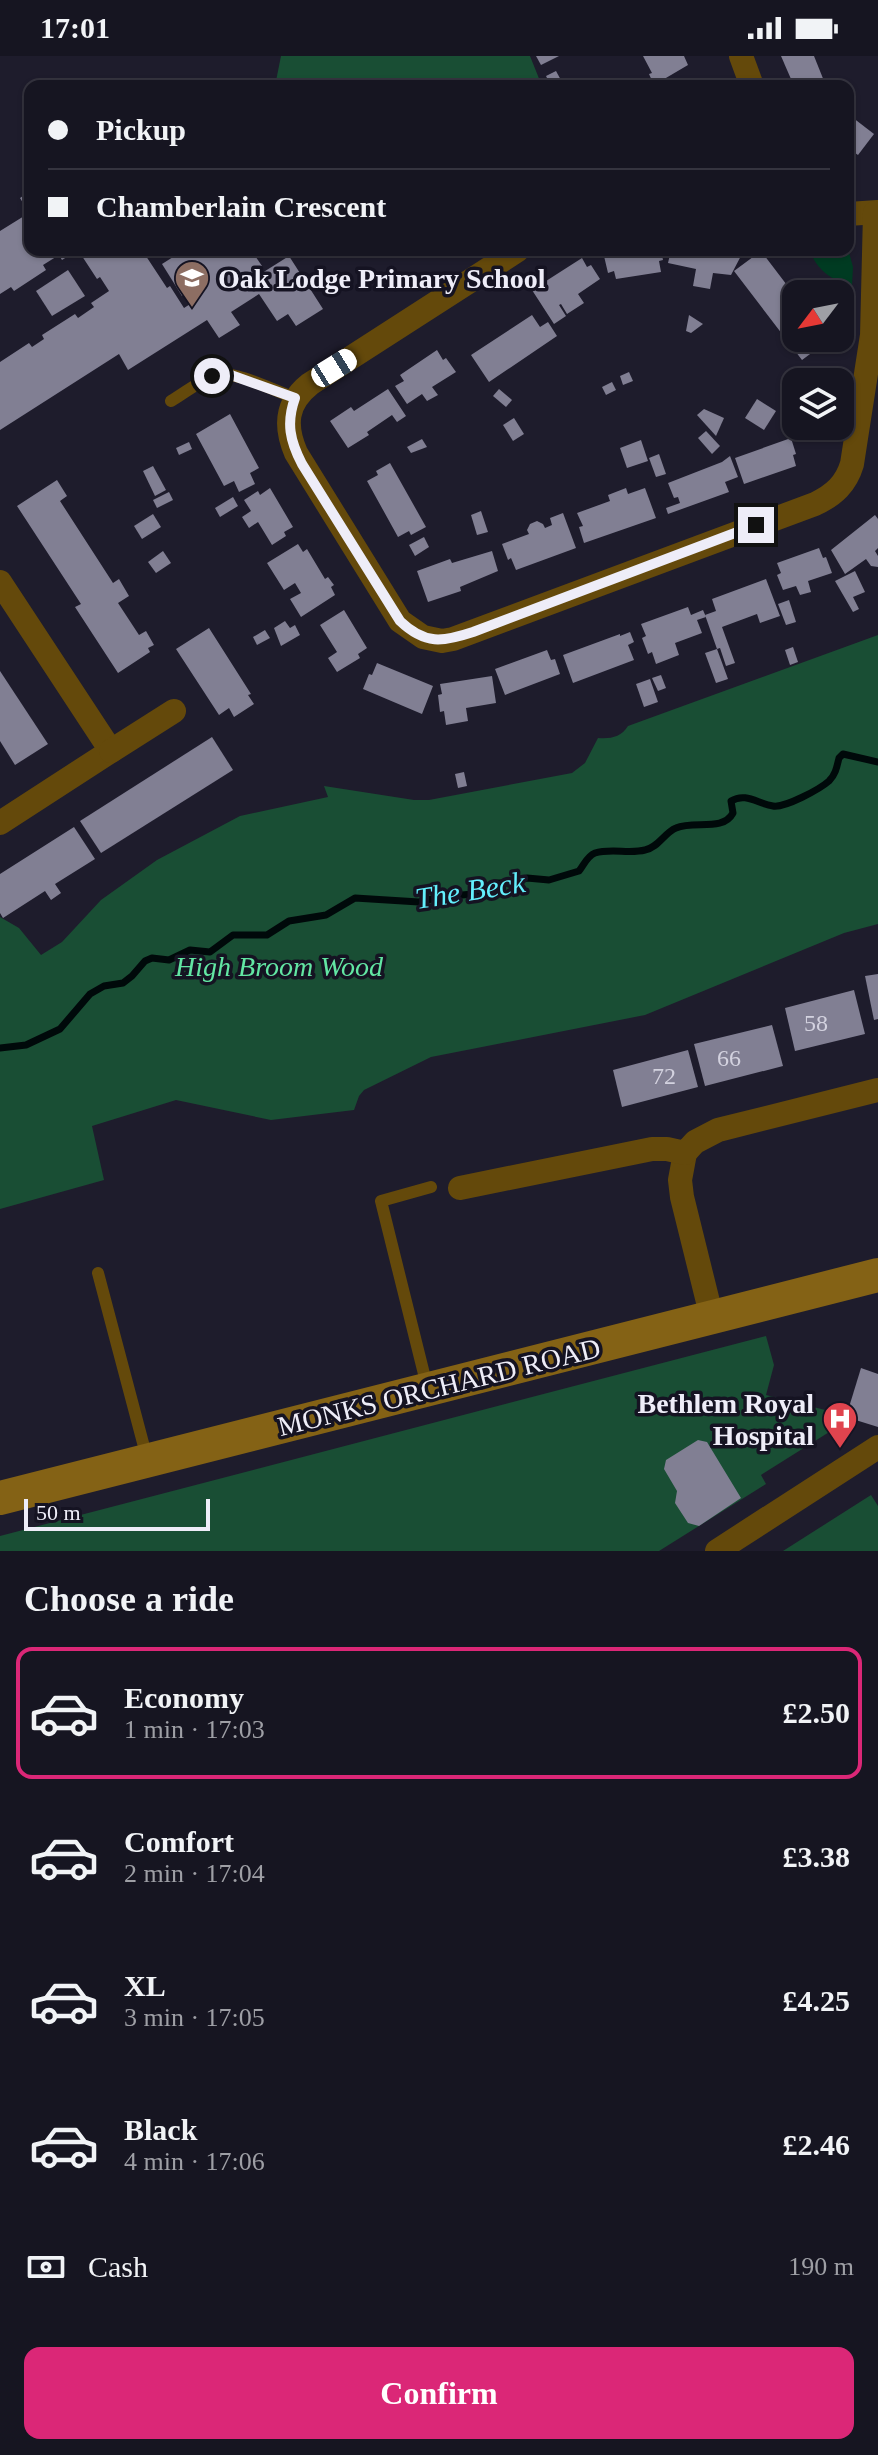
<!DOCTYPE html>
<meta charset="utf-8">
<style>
:root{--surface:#161521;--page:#23222e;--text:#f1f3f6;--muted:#9e9fa5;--line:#35343f;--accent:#db2777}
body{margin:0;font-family:Georgia,serif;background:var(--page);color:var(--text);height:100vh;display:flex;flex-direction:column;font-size:30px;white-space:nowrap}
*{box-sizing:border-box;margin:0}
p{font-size:26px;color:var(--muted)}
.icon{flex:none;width:44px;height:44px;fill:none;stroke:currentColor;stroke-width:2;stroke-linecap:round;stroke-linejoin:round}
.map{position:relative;height:1495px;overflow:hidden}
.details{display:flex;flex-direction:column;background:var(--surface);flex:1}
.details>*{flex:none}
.banner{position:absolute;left:24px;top:24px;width:830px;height:176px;border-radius:16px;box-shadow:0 2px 6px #0004,0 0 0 2px var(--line);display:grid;align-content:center;height:176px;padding:0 24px;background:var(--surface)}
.needle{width:52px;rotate:238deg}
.controls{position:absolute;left:782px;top:224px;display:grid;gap:16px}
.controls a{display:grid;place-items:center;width:72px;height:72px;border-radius:16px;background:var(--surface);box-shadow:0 2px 6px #0004,0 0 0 2px var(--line);font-size:40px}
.scale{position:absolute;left:24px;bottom:20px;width:186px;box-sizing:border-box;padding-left:8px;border:4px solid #eeedf8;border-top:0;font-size:22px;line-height:28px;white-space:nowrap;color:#eeedf8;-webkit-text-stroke:6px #151322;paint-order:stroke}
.end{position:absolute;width:36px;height:36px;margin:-18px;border:10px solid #eeedf8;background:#111;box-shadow:0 0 0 4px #111}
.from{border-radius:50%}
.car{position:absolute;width:24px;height:48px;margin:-24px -12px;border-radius:10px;box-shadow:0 0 6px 2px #0007;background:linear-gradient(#fff 24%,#345 0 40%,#fff 0 76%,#345 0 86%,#fff 0)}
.banner b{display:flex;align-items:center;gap:28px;height:76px;font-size:30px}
.banner b+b{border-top:2px solid var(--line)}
.banner i{width:20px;height:20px;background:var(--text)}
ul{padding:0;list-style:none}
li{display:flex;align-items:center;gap:24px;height:132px;margin:0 16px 12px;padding:0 8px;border:4px solid transparent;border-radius:16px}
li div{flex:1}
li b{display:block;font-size:30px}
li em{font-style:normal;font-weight:700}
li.selected{border-color:var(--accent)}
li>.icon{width:72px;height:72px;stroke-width:1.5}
h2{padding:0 24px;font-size:36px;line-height:96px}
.pay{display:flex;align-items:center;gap:20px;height:88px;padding:0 24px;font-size:30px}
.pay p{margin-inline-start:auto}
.button{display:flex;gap:16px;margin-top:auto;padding:16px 24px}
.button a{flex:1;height:92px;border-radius:16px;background:var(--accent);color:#fff;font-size:32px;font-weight:700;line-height:92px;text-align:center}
.status{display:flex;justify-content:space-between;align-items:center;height:56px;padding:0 40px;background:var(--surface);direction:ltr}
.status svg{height:22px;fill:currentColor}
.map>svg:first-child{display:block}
.green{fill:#003b22}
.forest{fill:#194e34}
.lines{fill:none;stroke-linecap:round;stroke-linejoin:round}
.stream{stroke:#00090a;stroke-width:7}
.building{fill:#817f93}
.lane{stroke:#64490b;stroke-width:12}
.street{stroke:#64490b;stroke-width:24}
.secondary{stroke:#846215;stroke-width:34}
.route{stroke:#eeedf8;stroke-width:10}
.labels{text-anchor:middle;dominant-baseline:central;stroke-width:7;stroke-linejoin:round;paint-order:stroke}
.number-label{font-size:24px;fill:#d3d2df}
.poi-label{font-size:28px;font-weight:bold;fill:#eeedf8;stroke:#151322;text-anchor:start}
.park-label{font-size:28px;font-style:italic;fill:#62e6a3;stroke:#151322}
.street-label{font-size:28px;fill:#eeedf8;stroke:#151322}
.water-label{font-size:30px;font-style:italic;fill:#63effd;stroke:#151322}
</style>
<div class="status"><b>17:01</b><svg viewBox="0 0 49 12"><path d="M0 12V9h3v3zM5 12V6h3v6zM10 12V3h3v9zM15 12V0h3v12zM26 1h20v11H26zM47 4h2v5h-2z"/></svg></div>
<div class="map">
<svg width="878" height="1495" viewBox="0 0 878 1495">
<rect width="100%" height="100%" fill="#1e1c2c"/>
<path class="green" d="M848 193 853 211 852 230C831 224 818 215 809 194Z"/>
<g class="forest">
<polygon points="281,0 530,0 542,30 275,30"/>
<path d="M878 579V868L844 877 645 959 431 1001 364 1034 359 1040 354 1054 271 1064 176 1044 92 1070 104 1124 0 1153V861L19 872 41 899 62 886 101 844 157 804 240 760 328 741 324 730 414 744H429L572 717 585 707 598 682C611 683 621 681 628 670Z"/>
<polygon points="766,1280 774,1309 766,1339 841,1358 842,1368 761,1419 766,1428 659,1495 0,1495 0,1480"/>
<polygon points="871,1439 878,1450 878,1495 783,1495"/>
</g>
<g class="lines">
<path class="stream" d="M0 992 26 989 60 973 90 938 104 930 123 927 132 920 145 905 152 902 169 904 190 894 210 896 233 879H267L289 865 326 859 355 842 419 846 440 841 473 838 495 827H511L527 822 549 824 579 815C584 809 587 800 595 797 610 792 630 798 645 794 659 791 664 777 676 772 694 764 723 776 733 757L731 745C746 736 758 748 773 750 785 752 820 733 829 725 836 718 837 710 839 702L843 698 878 706"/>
</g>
<g class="building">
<polygon points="536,0 559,0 541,9"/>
<polygon points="643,0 684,0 688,9 654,29 649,18 652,17"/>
<polygon points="781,0 814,0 826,30 794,30"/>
<polygon points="556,15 562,26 551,30 546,20"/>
<polygon points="848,58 874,78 858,99 848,92"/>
<polygon points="30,135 30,194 78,194 62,204 59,199 43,209 46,214 14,235 11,231 0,238 0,175 29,157 20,142"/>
<polygon points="78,194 142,194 167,232 170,230 184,252 198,243 192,234 182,240 162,208 184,194 251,194 262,210 259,212 262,217 289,200 323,253 296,270 288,258 277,265 259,238 231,256 240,269 219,282 207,264 128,314 119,298 0,374 0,306 29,287 32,291 44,283 42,279 75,258 78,262 94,251 91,247 109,235 100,221 97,223"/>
<polygon points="606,194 661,194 663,204 659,205 661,216 616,223 614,215 608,217 604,200 608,199"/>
<polygon points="671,194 731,194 743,196 731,219 713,217 710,233 693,230 696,213 668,207"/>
<polygon points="761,195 796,241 796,282 827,282 829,284 802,304 734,215"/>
<polygon points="582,202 587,211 591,209 600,223 578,238 584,247 567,258 561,248 559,249 566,260 554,268 532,234"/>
<polygon points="68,214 85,240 52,260 36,235"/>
<polygon points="532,259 540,271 548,266 557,280 489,326 471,299"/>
<polygon points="689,259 703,268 691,277 686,275"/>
<polygon points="437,294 443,304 446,302 456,316 432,331 438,339 427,345 422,338 407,348 395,330 404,325 400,319"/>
<polygon points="629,316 633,325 623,329 620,320"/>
<polygon points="797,318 813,320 812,326 795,326"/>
<polygon points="612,326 616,334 606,339 602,331"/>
<polygon points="794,331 796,331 796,371 788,369 789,363 780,357 783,342 792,344"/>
<polygon points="388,333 406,360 397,366 392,359 367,376 369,379 348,392 330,365 351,351 354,355"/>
<polygon points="499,333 512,344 506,351 493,340"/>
<polygon points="757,343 776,355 764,374 745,362"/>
<polygon points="704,353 724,362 716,380 697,359"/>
<polygon points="230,358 259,412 250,417 255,428 239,436 234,425 224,430 196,378"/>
<polygon points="514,362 524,378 513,385 503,369"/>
<polygon points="706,375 720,390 712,398 698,382"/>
<polygon points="791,382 796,398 793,399 796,410 744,428 735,402"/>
<polygon points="422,383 427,391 411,397 407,391"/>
<polygon points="641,384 648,405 627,412 620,392"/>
<polygon points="189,386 192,393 179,399 176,392"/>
<polygon points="659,398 666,418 656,421 649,402"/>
<polygon points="730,400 738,421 725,426 729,436 668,458 666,452 680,447 678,441 674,442 668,427 722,406"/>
<polygon points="390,407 426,471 411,479 409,475 398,481 367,425 378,419 376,415"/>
<polygon points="153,410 166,434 155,440 143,415"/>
<polygon points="57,424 67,440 60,445 113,527 119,523 129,540 118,547 139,579 146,575 154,589 148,592 150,596 118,617 75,551 81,548 17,450"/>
<polygon points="270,432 293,471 284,476 286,480 272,489 258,466 249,472 242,461 251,455 244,444 258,435 260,439"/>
<polygon points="626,432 628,438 645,432 656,462 584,487 579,471 583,470 577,457 610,445 608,439"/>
<polygon points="169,436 173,444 157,452 153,444"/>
<polygon points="233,441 238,450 220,461 215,452"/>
<polygon points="481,455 488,476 477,479 471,459"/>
<polygon points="563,457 576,492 516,514 511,502 508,504 502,488 529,478 527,474 530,468 537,465 543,468 545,472 552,469 550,462"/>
<polygon points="153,458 161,471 142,483 134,470"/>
<polygon points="875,459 878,463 878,492 875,495 878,500 878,511 871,510 866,503 845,518 831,494"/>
<polygon points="424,481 429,491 415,500 409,489"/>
<polygon points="298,488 303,496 307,493 325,523 328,521 334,529 331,531 335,539 301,561 290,543 301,537 295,527 284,534 267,507"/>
<polygon points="819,492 823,502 826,501 832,517 808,525 811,536 800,539 796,530 783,534 777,519 781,517 777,507"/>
<polygon points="163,495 171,507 156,517 148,506"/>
<polygon points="492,495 498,515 460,531 461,535 428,546 417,515 450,503 452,507"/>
<polygon points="855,515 865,536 853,541 859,553 853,556 835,525"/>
<polygon points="766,523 780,560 760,567 757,558 722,571 735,607 726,610 720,592 717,593 728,623 716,627 705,597 717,593 705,559 716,555 712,543"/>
<polygon points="789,544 796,566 786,569 778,548"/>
<polygon points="688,551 691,559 703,554 706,561 697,564 702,577 675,587 679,599 656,608 652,596 648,598 642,582 646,580 641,568"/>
<polygon points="344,554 367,592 358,598 360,602 337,616 328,602 337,596 320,569"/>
<polygon points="285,565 290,572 295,569 300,579 281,590 274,572"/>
<polygon points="209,572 251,638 248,639 254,648 234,661 229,652 219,659 176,593"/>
<polygon points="265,574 270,582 257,589 253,581"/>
<polygon points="630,576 634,586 628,589 634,604 573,627 563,599 620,578 620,580"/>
<polygon points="793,591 798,606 790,609 785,594"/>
<polygon points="547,594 551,604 555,603 560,618 505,639 495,613"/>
<polygon points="377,607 433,630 422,658 363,633 369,618 372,619"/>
<polygon points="0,615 48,688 15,709 0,685"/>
<polygon points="661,619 666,632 658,635 652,622"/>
<polygon points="492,620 496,647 466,652 468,665 446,669 444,655 440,656 438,639 442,638 440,628"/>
<polygon points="650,623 658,646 644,651 636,628"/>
<polygon points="212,681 233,714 101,797 80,765"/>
<polygon points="464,716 467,730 458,732 455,718"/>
<polygon points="74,771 95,803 55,828 61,837 51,844 45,835 3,862 0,857 0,818"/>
<polygon points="878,918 878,963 874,964 865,920"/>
<polygon points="854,934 865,978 795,995 785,952"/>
<polygon points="772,969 783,1010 705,1030 694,988"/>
<polygon points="688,994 698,1031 622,1051 613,1014"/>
<polygon points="861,1312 878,1318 878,1371 846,1361"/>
<polygon points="698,1384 707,1386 741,1442 699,1470 688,1467 675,1447 677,1435 664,1413 666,1404"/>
</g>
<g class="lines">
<g class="lane">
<path d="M171 345C185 337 200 324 216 319 235 314 275 335 295 342"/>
<polyline points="98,1217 147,1402"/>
<polyline points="427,1330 381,1145 431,1131"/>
</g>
<g class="street">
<polyline points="741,0 752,30"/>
<polyline points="848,158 878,156"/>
<path d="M518 194 310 328C286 347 284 369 296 397L400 565 423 581 442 585 453 583 815 448C834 439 846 428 852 408L872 279 875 157"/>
<polyline points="0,526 111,695 0,767"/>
<polyline points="111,695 174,655"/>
<polyline points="685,1097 680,1124 682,1141 712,1262"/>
<polyline points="460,1132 652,1093 667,1093 685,1097 695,1086 718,1074 878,1034"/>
<polyline points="717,1495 878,1391"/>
</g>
<polyline class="secondary" points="0,1442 878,1219"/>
</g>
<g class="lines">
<path class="route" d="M212 320 228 318 295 342C286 367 290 385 302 408L400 565C425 589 443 586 473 576L756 469"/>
</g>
<defs>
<symbol id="school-pin" viewBox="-11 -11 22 30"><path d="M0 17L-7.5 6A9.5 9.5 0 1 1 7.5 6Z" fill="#8d6e63" stroke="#151322"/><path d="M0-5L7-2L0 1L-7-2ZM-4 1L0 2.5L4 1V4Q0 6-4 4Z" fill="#fff"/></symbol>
<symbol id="hospital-pin" viewBox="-11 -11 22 30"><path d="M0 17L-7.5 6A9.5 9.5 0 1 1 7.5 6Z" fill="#e0444e" stroke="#151322"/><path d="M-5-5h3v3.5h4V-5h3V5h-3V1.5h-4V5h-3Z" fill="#fff"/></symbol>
</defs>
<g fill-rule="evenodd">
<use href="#school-pin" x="172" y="202" width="40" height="54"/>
<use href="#hospital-pin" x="820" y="1343" width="40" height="54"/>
</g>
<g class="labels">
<g class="number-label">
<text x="816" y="967">58</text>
<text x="729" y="1002">66</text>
<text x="664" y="1020">72</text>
</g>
<g class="poi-label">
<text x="218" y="222">Oak Lodge Primary School</text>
<text x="814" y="1347" text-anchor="end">Bethlem Royal<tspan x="814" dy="32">Hospital</tspan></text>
</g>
<g class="park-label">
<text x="279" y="910">High Broom Wood</text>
</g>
<g class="street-label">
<text transform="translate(439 1331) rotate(-14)">MONKS ORCHARD ROAD</text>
</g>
<g class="water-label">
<text transform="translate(470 834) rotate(-9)">The Beck</text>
</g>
</g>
</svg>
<div class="controls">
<a><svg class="needle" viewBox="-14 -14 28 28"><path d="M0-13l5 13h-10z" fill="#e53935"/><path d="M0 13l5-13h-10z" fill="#9e9fa5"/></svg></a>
<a><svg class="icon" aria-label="layers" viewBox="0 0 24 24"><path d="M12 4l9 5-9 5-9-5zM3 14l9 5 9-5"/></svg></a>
</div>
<div class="scale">50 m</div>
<i class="end from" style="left:212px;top:320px"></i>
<i class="end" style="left:756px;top:469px"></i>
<i class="car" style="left:334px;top:312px;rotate:58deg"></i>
<div class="banner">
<b><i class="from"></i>Pickup</b>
<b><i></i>Chamberlain Crescent</b>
</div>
</div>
<section class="details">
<h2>Choose a ride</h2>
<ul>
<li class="selected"><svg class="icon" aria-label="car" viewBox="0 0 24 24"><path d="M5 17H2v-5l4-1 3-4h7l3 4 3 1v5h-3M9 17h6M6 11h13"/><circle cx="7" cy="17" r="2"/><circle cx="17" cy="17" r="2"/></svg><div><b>Economy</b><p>1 min · 17:03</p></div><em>£2.50</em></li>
<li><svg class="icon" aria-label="car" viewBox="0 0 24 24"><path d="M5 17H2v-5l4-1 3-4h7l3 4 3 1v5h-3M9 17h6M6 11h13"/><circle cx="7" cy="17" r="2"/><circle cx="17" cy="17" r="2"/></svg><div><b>Comfort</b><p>2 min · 17:04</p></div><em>£3.38</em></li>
<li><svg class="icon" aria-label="car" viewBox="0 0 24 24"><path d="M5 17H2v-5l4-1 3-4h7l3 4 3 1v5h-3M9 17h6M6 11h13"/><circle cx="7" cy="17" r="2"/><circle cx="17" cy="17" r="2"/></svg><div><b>XL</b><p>3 min · 17:05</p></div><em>£4.25</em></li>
<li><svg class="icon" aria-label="car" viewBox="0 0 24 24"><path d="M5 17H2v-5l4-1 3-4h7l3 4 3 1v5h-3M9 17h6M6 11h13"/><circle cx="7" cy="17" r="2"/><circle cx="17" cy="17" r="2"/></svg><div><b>Black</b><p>4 min · 17:06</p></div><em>£2.46</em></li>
</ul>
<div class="pay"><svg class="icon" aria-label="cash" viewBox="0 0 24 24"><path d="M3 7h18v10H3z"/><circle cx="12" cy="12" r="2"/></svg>Cash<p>190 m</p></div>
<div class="button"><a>Confirm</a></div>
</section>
